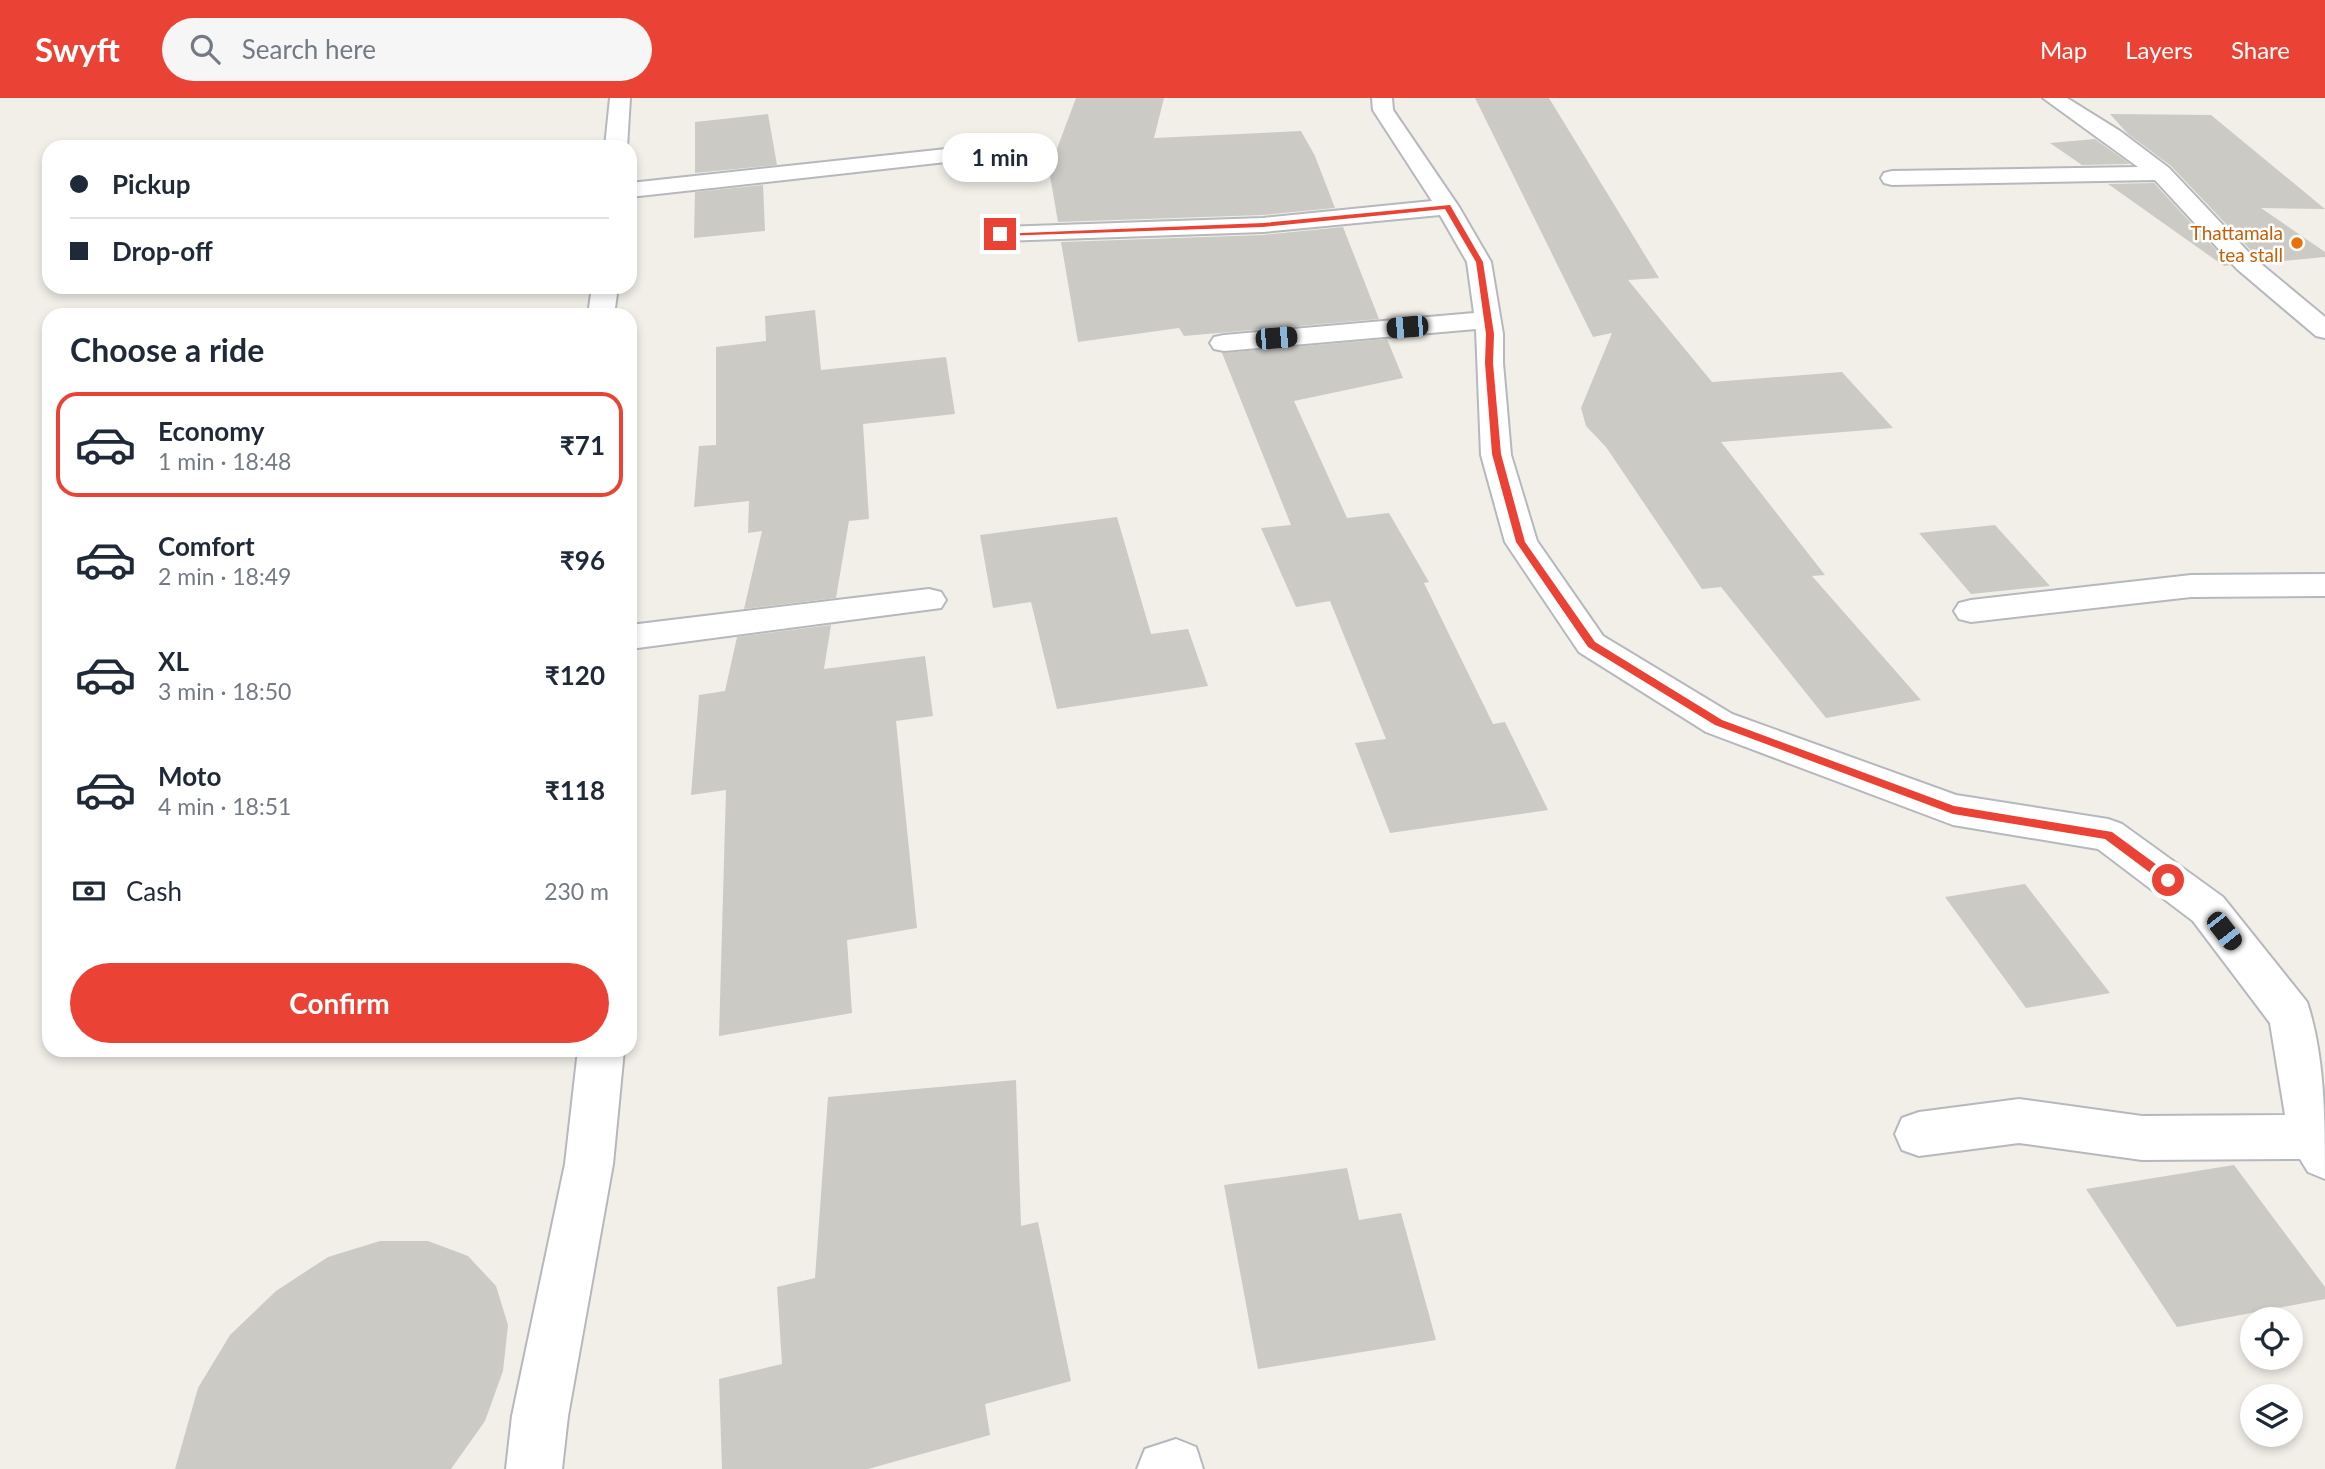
<!DOCTYPE html>
<meta charset="utf-8">
<style>
:root{--surface:#fff;--page:#f6f6f7;--text:#1f2937;--muted:#747a83;--line:#e0e1e3;--accent:#ea4335}
body{margin:0;font-family:Lato,sans-serif;background:var(--page);color:var(--text);height:100vh;display:flex;flex-direction:column;font-size:26px;white-space:nowrap}
*{box-sizing:border-box;margin:0}
p{font-size:23px;color:var(--muted)}
.icon{flex:none;width:38px;height:38px;fill:none;stroke:currentColor;stroke-width:2;stroke-linecap:round;stroke-linejoin:round}
.map{position:relative;flex:1;overflow:hidden}
.panel{position:absolute;left:42px;top:210px;width:595px;height:749px;display:flex;flex-direction:column;background:var(--surface);border-radius:21px;box-shadow:0 4px 10px #0003}
.panel>*{flex:none}
.hud{position:absolute;left:42px;top:42px;width:595px;height:154px;border-radius:21px;box-shadow:0 4px 10px #0003;display:grid;align-content:center;height:154px;padding:0 28px;background:var(--surface)}
.buttons{position:absolute;left:2240px;top:1209px;display:grid;gap:14px}
.buttons a{display:grid;place-items:center;width:63px;height:63px;border-radius:50%;background:var(--surface);box-shadow:0 4px 10px #0003;font-size:35px}
.end{position:absolute;width:32px;height:32px;margin:-16px;border:9px solid #ea4335;background:#fff;box-shadow:0 0 0 4px #fff}
.from{border-radius:50%}
.bubble{position:absolute;height:49px;border-radius:24px;background:var(--surface);box-shadow:0 4px 10px #0003;font-size:23px;font-weight:700;line-height:49px;text-align:center}
.car{position:absolute;width:21px;height:42px;margin:-21px -10px;border-radius:9px;box-shadow:0 0 5px 2px #0007;background:linear-gradient(#222 24%,#8ab4d8 0 40%,#222 0 76%,#8ab4d8 0 86%,#222 0)}
.hud b{display:flex;align-items:center;gap:24px;height:66px;font-size:26px}
.hud b+b{border-top:2px solid var(--line)}
.hud i{width:18px;height:18px;background:var(--text)}
ul{padding:0;list-style:none}
li{display:flex;align-items:center;gap:21px;height:105px;margin:0 14px 10px;padding:0 14px;border:4px solid transparent;border-radius:21px}
li div{flex:1}
li b{display:block;font-size:26px}
li em{font-style:normal;font-weight:700}
li.current{border-color:var(--accent)}
li>.icon{width:63px;height:63px;stroke-width:1.5}
h2{padding:0 28px;font-size:32px;line-height:84px}
.pay{display:flex;align-items:center;gap:18px;height:77px;padding:0 28px;font-size:26px}
.pay p{margin-inline-start:auto}
.action{display:flex;gap:14px;margin-top:auto;padding:14px 28px}
.action a{flex:1;height:80px;border-radius:42px;background:var(--accent);color:#fff;font-size:28px;font-weight:700;line-height:80px;text-align:center}
header{display:flex;align-items:center;gap:42px;box-sizing:border-box;height:98px;padding:0 35px;background:var(--accent);color:#fff}
header strong{font-size:33px}
nav{display:flex;gap:38px;margin-inline-start:auto;font-size:24px}
.search{width:490px;height:63px;background:var(--page);display:flex;align-items:center;gap:18px;box-sizing:border-box;padding:0 24px;border-radius:38px;color:var(--muted);font-size:26px}
.map>svg:first-child{display:block}
.building{fill:#cccac5}
.lines{fill:none;stroke-linecap:round;stroke-linejoin:round}
.street-casing{stroke:#b5b8bc;stroke-width:4}
.street{fill:#fff;fill-rule:evenodd}
.route{fill:#ea4335}
.food-dot{fill:#e8710a;stroke:#fff;stroke-width:2.5}
.labels{text-anchor:middle;dominant-baseline:central;stroke-width:5;stroke-linejoin:round;paint-order:stroke}
.far-food-label{font-size:19px;fill:#c56008;stroke:#fff;text-anchor:end}
</style>
<header>
<strong>Swyft</strong>
<div class="search"><svg class="icon" aria-label="search" viewBox="0 0 24 24"><circle cx="10" cy="10" r="6"/><path d="M15 15l6 6"/></svg>Search here</div>
<nav><a>Map</a><a>Layers</a><a>Share</a></nav>
</header>
<div class="map">
<svg width="2325" height="1371" viewBox="0 0 2325 1371">
<rect width="100%" height="100%" fill="#f1efe8"/>
<g class="building">
<polygon points="1076,0 1164,0 1154,40 1301,33 1315,58 1335,110 1263,117 1058,124 1049,72"/>
<polygon points="1475,0 1549,0 1659,180 1628,182 1712,284 1842,274 1893,330 1721,344 1825,477 1812,478 1921,602 1826,620 1721,489 1702,491 1606,349 1586,328 1581,310 1612,235 1593,239"/>
<polygon points="768,16 777,67 695,75 695,24"/>
<polygon points="2110,16 2211,17 2325,111 2261,110 2325,154 2325,159 2263,165 2171,68 2128,36"/>
<polygon points="2095,41 2130,66 2082,67 2050,45"/>
<polygon points="2154,85 2230,167 2224,168 2108,86"/>
<polygon points="763,87 765,133 694,140 695,94"/>
<polygon points="1343,129 1379,221 1184,238 1179,230 1078,244 1061,144 1263,137"/>
<polygon points="815,212 821,272 946,259 955,316 863,326 869,421 849,423 836,500 744,511 762,433 748,435 749,403 694,409 699,348 716,347 716,249 766,243 765,218"/>
<polygon points="1387,241 1403,280 1294,303 1347,420 1389,415 1429,484 1424,485 1493,626 1505,624 1548,712 1390,735 1355,645 1386,641 1330,503 1296,509 1261,430 1291,427 1222,255"/>
<polygon points="1117,419 1151,536 1188,531 1208,588 1057,611 1031,504 993,510 980,437"/>
<polygon points="1995,427 2050,488 1971,496 1919,435"/>
<polygon points="831,527 824,571 925,558 933,618 896,623 917,830 847,842 852,915 719,938 726,692 691,697 699,597 725,593 737,539"/>
<polygon points="2025,786 2110,895 2026,910 1945,799"/>
<polygon points="1016,982 1021,1128 1038,1124 1071,1283 985,1306 990,1337 868,1371 722,1371 719,1281 782,1266 777,1189 815,1180 828,999"/>
<polygon points="2234,1067 2325,1189 2325,1201 2177,1229 2086,1091"/>
<polygon points="1347,1070 1359,1122 1401,1115 1436,1242 1258,1271 1224,1087"/>
<polygon points="380,1143 428,1143 468,1158 496,1188 508,1227 503,1273 485,1323 451,1371 175,1371 198,1290 230,1237 276,1193 328,1159"/>
</g>
<g class="lines">
<defs>
<g id="street">
<polygon points="610,0 630,0 627,49 605,49"/>
<path d="M1372 0H1392L1393 12 1459 109 1491 164 1503 236V265L1511 357 1537 443 1603 538 1732 616 1956 697 2108 721 2122 726 2223 799 2307 904C2325 958 2325 1023 2325 1081L2308 1074 2300 1061 2142 1062 2019 1045 1919 1058 1902 1052 1895 1036 1902 1020 1919 1014 2019 1001 2142 1018 2285 1017 2270 925 2193 823 2098 751 1953 727 1706 634 1579 554 1505 444 1481 357 1476 231 1224 253 1214 251 1210 245 1214 239 1224 237 1474 215 1467 164 1440 117 1263 134 1000 143 991 141 988 136 991 131 1000 129 1263 120 1432 103 1373 12Z"/>
<polygon points="2043,0 2067,0 2120,33 2169,70 2255,161 2325,219 2325,240 2316,238 2237,171 2155,82 1892,87 1884,85 1881,80 1884,75 1892,73 2138,69"/>
<polygon points="965,49 973,51 976,56 973,61 630,99 630,85"/>
<polygon points="592,189 618,189 614,217 588,217"/>
<polygon points="2325,476 2325,498 2191,499 1971,524 1959,521 1954,513 1959,505 1971,502 2191,477"/>
<polygon points="929,491 941,494 946,502 941,510 630,551 630,527"/>
<polygon points="578,952 624,952 613,1066 568,1318 562,1371 506,1371 512,1318 565,1066"/>
<polygon points="1176,1341 1196,1349 1203,1371 1137,1371 1145,1351"/>
</g>
</defs>
<use href="#street" class="street-casing"/>
<use href="#street" class="street"/>
</g>
<polygon class="route" points="1450,107 1483,164 1494,236 1493,265 1501,356 1525,444 1595,544 1722,622 1954,708 2112,734 2172,778 2172,785 2164,785 2105,741 1953,716 1715,627 1588,549 1516,444 1492,356 1485,265 1486,236 1476,164 1445,111 1263,129 1000,138 997,136 1263,125"/>
<circle class="food-dot" cx="2297" cy="145" r="7"/>
<g class="labels">
<g class="far-food-label">
<text x="2283" y="134">Thattamala<tspan x="2283" dy="22">tea stall</tspan></text>
</g>
</g>
</svg>
<div class="buttons">
<a><svg class="icon" aria-label="locate" viewBox="0 0 24 24"><circle cx="12" cy="12" r="6"/><path d="M12 2v4M12 18v4M2 12h4M18 12h4"/></svg></a>
<a><svg class="icon" aria-label="layers" viewBox="0 0 24 24"><path d="M12 4l9 5-9 5-9-5zM3 14l9 5 9-5"/></svg></a>
</div>
<i class="end from" style="left:2168px;top:782px"></i>
<i class="end" style="left:1000px;top:136px"></i>
<div class="bubble" style="left:942px;top:35px;width:116px">1 min</div>
<i class="car" style="left:1407px;top:229px;rotate:265deg"></i>
<i class="car" style="left:1276px;top:240px;rotate:85deg"></i>
<i class="car" style="left:2224px;top:833px;rotate:142deg"></i>
<div class="hud">
<b><i class="from"></i>Pickup</b>
<b><i></i>Drop-off</b>
</div>
<section class="panel">
<h2>Choose a ride</h2>
<ul>
<li class="current"><svg class="icon" aria-label="car" viewBox="0 0 24 24"><path d="M5 17H2v-5l4-1 3-4h7l3 4 3 1v5h-3M9 17h6M6 11h13"/><circle cx="7" cy="17" r="2"/><circle cx="17" cy="17" r="2"/></svg><div><b>Economy</b><p>1 min · 18:48</p></div><em>₹71</em></li>
<li><svg class="icon" aria-label="car" viewBox="0 0 24 24"><path d="M5 17H2v-5l4-1 3-4h7l3 4 3 1v5h-3M9 17h6M6 11h13"/><circle cx="7" cy="17" r="2"/><circle cx="17" cy="17" r="2"/></svg><div><b>Comfort</b><p>2 min · 18:49</p></div><em>₹96</em></li>
<li><svg class="icon" aria-label="car" viewBox="0 0 24 24"><path d="M5 17H2v-5l4-1 3-4h7l3 4 3 1v5h-3M9 17h6M6 11h13"/><circle cx="7" cy="17" r="2"/><circle cx="17" cy="17" r="2"/></svg><div><b>XL</b><p>3 min · 18:50</p></div><em>₹120</em></li>
<li><svg class="icon" aria-label="car" viewBox="0 0 24 24"><path d="M5 17H2v-5l4-1 3-4h7l3 4 3 1v5h-3M9 17h6M6 11h13"/><circle cx="7" cy="17" r="2"/><circle cx="17" cy="17" r="2"/></svg><div><b>Moto</b><p>4 min · 18:51</p></div><em>₹118</em></li>
</ul>
<div class="pay"><svg class="icon" aria-label="cash" viewBox="0 0 24 24"><path d="M3 7h18v10H3z"/><circle cx="12" cy="12" r="2"/></svg>Cash<p>230 m</p></div>
<div class="action"><a>Confirm</a></div>
</section>
</div>
